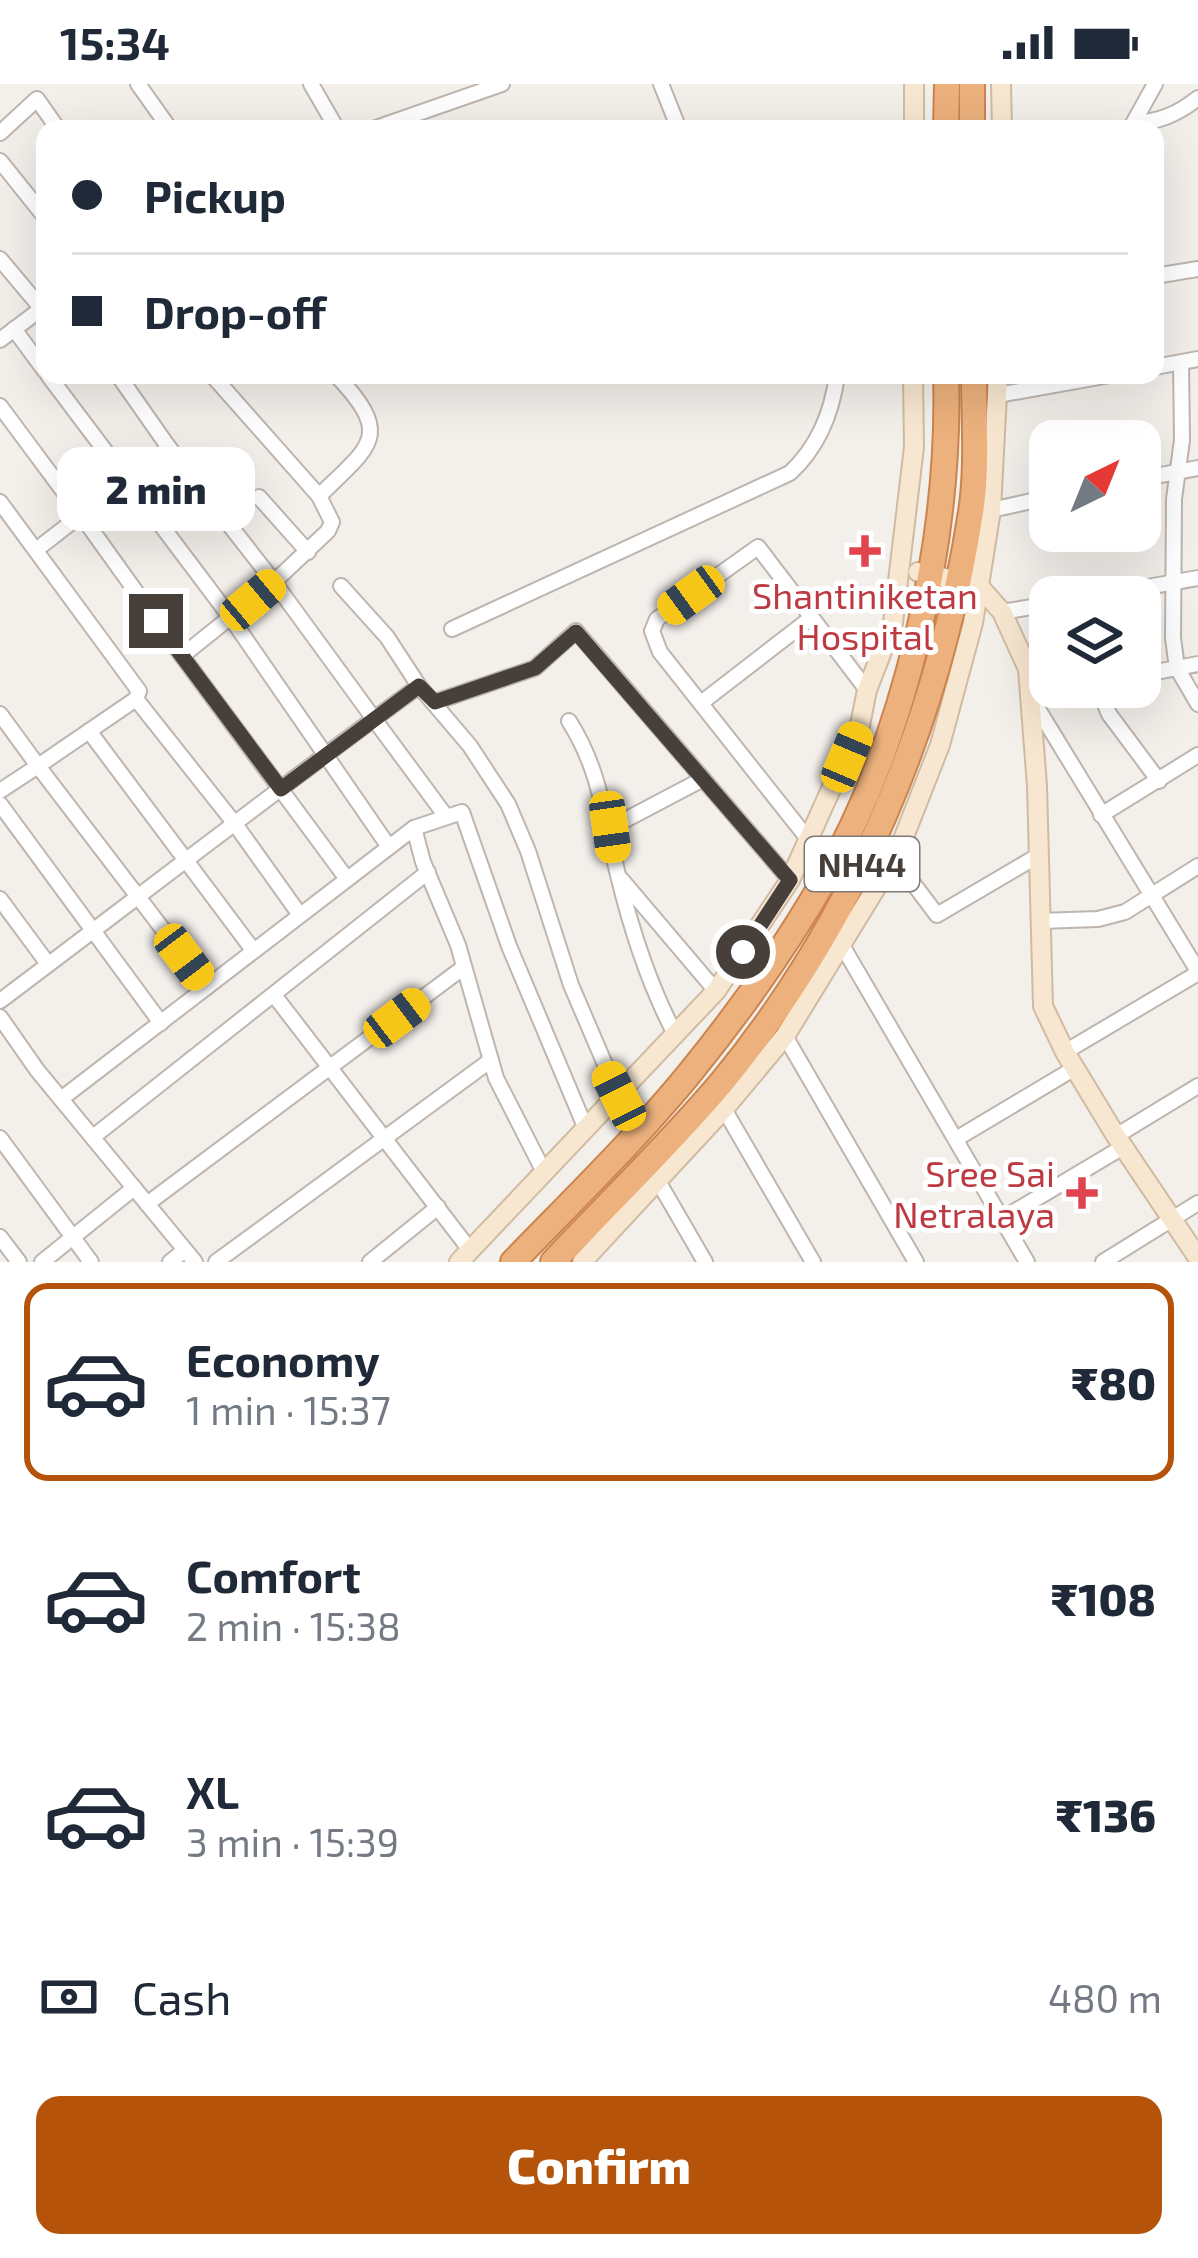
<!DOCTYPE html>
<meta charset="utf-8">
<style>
:root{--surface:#fff;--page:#f2f2f3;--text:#1f2937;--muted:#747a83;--line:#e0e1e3;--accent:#b45309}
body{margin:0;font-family:"Exo 2",sans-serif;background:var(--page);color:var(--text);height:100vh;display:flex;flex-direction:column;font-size:45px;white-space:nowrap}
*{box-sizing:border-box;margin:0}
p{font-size:39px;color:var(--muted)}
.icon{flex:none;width:66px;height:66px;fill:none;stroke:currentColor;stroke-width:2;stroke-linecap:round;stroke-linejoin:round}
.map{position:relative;height:1178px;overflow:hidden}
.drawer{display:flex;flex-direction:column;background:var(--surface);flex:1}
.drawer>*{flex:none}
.guide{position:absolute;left:36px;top:36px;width:1128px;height:264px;border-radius:24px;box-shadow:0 12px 48px #0002;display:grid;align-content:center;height:264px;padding:0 36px;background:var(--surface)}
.needle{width:78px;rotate:43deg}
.controls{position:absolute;left:1029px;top:336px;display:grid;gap:24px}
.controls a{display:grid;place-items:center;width:132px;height:132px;border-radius:24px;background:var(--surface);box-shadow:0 12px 48px #0002;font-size:60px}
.end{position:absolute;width:54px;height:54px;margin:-27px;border:15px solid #473f3a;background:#fff;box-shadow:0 0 0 6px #fff}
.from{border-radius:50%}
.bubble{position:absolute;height:84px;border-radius:24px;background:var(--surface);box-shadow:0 12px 48px #0002;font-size:39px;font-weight:800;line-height:84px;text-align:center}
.car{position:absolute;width:36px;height:72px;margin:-36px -18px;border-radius:15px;box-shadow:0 0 9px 3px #0007;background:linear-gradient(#f5c518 24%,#345 0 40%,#f5c518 0 76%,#345 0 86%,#f5c518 0)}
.guide b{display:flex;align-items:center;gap:42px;height:114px;font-size:45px}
.guide b+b{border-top:3px solid var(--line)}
.guide i{width:30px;height:30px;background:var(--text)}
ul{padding:21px 0 0;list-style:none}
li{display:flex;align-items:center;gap:36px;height:198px;margin:0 24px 18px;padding:0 12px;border:6px solid transparent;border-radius:24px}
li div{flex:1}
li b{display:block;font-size:45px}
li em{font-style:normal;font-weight:800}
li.current{border-color:var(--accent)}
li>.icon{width:108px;height:108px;stroke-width:1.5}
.pay{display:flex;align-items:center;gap:30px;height:132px;padding:0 36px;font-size:45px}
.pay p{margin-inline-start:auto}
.button{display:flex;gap:24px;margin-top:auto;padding:24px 36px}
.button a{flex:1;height:138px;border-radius:24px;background:var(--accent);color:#fff;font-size:48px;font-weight:800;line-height:138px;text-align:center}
.status{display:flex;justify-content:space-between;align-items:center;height:84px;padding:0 60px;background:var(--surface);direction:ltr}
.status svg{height:33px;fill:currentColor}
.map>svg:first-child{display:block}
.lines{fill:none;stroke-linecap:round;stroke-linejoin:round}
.street-casing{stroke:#beb5af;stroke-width:18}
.secondary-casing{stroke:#d0bba2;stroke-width:22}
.highway-casing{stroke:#cb844e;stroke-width:28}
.street{stroke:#fff;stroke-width:14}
.secondary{stroke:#f8e7d0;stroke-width:18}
.highway{stroke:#ecb17d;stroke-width:24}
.route{stroke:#473f3a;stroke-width:15}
.health-dot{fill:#e0444e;stroke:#fff;stroke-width:4.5}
.labels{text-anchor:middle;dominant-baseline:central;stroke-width:10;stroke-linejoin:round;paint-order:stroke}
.shield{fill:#fff;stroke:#7e7975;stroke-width:3}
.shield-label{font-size:33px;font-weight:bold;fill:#473f3a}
.health-label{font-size:36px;fill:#be3a42;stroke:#fff}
</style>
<div class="status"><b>15:34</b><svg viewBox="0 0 49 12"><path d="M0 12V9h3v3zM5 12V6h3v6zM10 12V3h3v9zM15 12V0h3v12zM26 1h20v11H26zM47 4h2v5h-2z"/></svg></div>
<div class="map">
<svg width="1198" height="1178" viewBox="0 0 1198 1178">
<rect width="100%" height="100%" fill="#f3efeb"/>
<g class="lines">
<defs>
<g id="street">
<polyline points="138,0 170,45"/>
<polyline points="311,0 337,45"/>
<polyline points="661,0 679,45"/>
<path d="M1134 39C1159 38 1178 30 1198 14"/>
<polyline points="373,45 502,0"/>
<polyline points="1130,45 1155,0"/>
<polyline points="0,49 37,15 58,45"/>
<polyline points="0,77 45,133"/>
<polyline points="0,175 42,225"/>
<polyline points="1155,192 1198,185"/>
<polyline points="14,245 45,287"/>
<polyline points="0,256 45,222"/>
<polyline points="1181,279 1182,356 1174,415 1173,554 1177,584 1198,620"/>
<polyline points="1155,283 1198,275"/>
<polyline points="48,291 231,534 389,763"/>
<polyline points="118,291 167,361 164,369 81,431 182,572"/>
<polyline points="998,311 1110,291"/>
<polyline points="0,322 81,431 36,466"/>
<polyline points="167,361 274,498 328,447 332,438 319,412 212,291"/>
<polyline points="1140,395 1198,384"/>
<path d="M319 412C371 361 394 352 336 291"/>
<polyline points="259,413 308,468"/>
<polyline points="0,418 139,607 136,615 38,682 0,630"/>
<polyline points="991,426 1050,413"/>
<polyline points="341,502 387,553 419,602 470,662 508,720 528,767 571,901 619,1013"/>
<polyline points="1091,513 1198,494"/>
<polyline points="1002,528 1050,520"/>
<path d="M452 545 790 389C819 362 832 329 837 291"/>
<polyline points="1140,591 1198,580"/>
<polyline points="419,602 374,635 445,731"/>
<polyline points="1079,603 1030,612 1198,887"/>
<polyline points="1098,603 1109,630 1159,697"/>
<polyline points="136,615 235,740 300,831"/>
<polyline points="435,618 535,584 576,547 790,796"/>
<polyline points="701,619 811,534"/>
<path d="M569 637C602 689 604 737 619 795 632 848 650 903 676 952"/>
<polyline points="89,647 253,866"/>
<polyline points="0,707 38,682 207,903"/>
<polyline points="0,720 161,939"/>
<polyline points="1101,731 1198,671"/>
<polyline points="414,744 423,778 458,861 496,994 545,1090"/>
<polyline points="610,744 703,695"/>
<polyline points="808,755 660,568 652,547 657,535 758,463 867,606"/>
<polyline points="894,774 937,831 1039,771"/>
<polyline points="621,795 716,907"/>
<polyline points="0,815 48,880"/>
<polyline points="1040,837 1098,835 1125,828 1198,782"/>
<polyline points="843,863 1027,1178"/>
<polyline points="274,911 470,1166"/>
<path d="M0 917C125 823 248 728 374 635L274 498 182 572 347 795"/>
<polyline points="0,933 37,986 195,1178"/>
<polyline points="785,952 916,1178"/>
<polyline points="1065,968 1198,889"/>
<polyline points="61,1015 414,744 462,728 509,862 586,1045"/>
<polyline points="724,1025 813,1178"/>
<polyline points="1116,1052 1198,1002"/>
<polyline points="93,1053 428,788"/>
<polyline points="0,1054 91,1178"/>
<polyline points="956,1055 1075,984"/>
<polyline points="658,1097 705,1178"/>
<polyline points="147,1120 464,883"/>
<polyline points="1002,1135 1123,1063"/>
<polyline points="0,1153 19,1178"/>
<polyline points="42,1178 134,1104"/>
<polyline points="170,1178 185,1166"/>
<polyline points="216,1178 491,976"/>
<polyline points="370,1178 438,1123"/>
<polyline points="1103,1178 1198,1119"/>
</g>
<g id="secondary">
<polyline points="1001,0 1002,45"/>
<polyline points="914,45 914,0"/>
<polyline points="918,488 978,501 1002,528 1028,585 1037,702 1043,922 1065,968 1116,1052 1198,1174"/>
<polyline points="459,1178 716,907 790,796 860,641 867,606 893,539 914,363 913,291"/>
<polyline points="582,1178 724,1025 785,952 898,768 940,661 973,539 991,426 998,291"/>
</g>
<g id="highway">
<polyline points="972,0 972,45"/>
<polyline points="946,45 947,0"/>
<path d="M513 1178C572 1117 640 1051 693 985 740 927 786 862 823 798 906 655 951 456 946 291"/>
<path d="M553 1178C609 1118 669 1061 722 998 856 835 939 636 971 428 978 384 974 335 974 291"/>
</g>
</defs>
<use href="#street" class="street-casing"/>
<use href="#secondary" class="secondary-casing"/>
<use href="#highway" class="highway-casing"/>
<use href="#street" class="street"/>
<use href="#secondary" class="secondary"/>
<use href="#highway" class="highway"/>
</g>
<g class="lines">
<polyline class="route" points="156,537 281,705 419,602 435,618 535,584 576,548 790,796 743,868"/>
</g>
<g class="health-dot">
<path d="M859 449h12v12h12v12h-12v12h-12v-12h-12v-12h12z"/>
<path d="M1076 1091h12v12h12v12h-12v12h-12v-12h-12v-12h12z"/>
</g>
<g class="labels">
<rect class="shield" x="805" y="753" width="114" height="54" rx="9"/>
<g class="shield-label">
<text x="862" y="780">NH44</text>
</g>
<g class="health-label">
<text x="865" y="510">Shantiniketan<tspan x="865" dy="41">Hospital</tspan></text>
<text x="1055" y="1088" text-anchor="end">Sree Sai<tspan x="1055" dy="41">Netralaya</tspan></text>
</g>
</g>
</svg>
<div class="controls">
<a><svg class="needle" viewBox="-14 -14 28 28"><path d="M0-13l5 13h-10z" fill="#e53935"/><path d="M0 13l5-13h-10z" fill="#747a83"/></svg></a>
<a><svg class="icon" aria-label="layers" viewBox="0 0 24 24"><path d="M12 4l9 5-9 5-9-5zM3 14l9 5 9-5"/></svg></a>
</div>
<i class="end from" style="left:743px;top:868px"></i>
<i class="end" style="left:156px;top:537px"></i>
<div class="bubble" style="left:57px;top:363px;width:198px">2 min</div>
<i class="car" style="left:691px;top:511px;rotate:234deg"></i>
<i class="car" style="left:253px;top:516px;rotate:50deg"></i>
<i class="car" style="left:847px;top:673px;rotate:23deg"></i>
<i class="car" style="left:610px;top:743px;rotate:172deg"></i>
<i class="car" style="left:184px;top:873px;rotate:143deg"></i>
<i class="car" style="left:397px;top:934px;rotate:53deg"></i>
<i class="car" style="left:619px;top:1012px;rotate:333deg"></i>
<div class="guide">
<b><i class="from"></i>Pickup</b>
<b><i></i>Drop-off</b>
</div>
</div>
<section class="drawer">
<ul>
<li class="current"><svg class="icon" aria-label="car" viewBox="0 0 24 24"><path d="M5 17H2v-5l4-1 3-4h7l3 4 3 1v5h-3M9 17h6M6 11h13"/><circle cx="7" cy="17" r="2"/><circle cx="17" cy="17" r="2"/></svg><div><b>Economy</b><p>1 min · 15:37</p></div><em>₹80</em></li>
<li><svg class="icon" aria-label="car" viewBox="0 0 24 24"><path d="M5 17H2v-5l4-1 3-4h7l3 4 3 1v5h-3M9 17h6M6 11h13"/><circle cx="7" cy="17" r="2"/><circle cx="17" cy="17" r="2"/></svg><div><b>Comfort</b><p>2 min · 15:38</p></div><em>₹108</em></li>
<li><svg class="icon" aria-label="car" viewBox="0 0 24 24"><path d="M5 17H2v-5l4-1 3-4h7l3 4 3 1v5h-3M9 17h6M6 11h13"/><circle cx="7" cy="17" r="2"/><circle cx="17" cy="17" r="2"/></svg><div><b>XL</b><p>3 min · 15:39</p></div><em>₹136</em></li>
</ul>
<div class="pay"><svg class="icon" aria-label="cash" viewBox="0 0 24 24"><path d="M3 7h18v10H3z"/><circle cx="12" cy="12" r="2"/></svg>Cash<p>480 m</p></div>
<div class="button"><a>Confirm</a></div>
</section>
